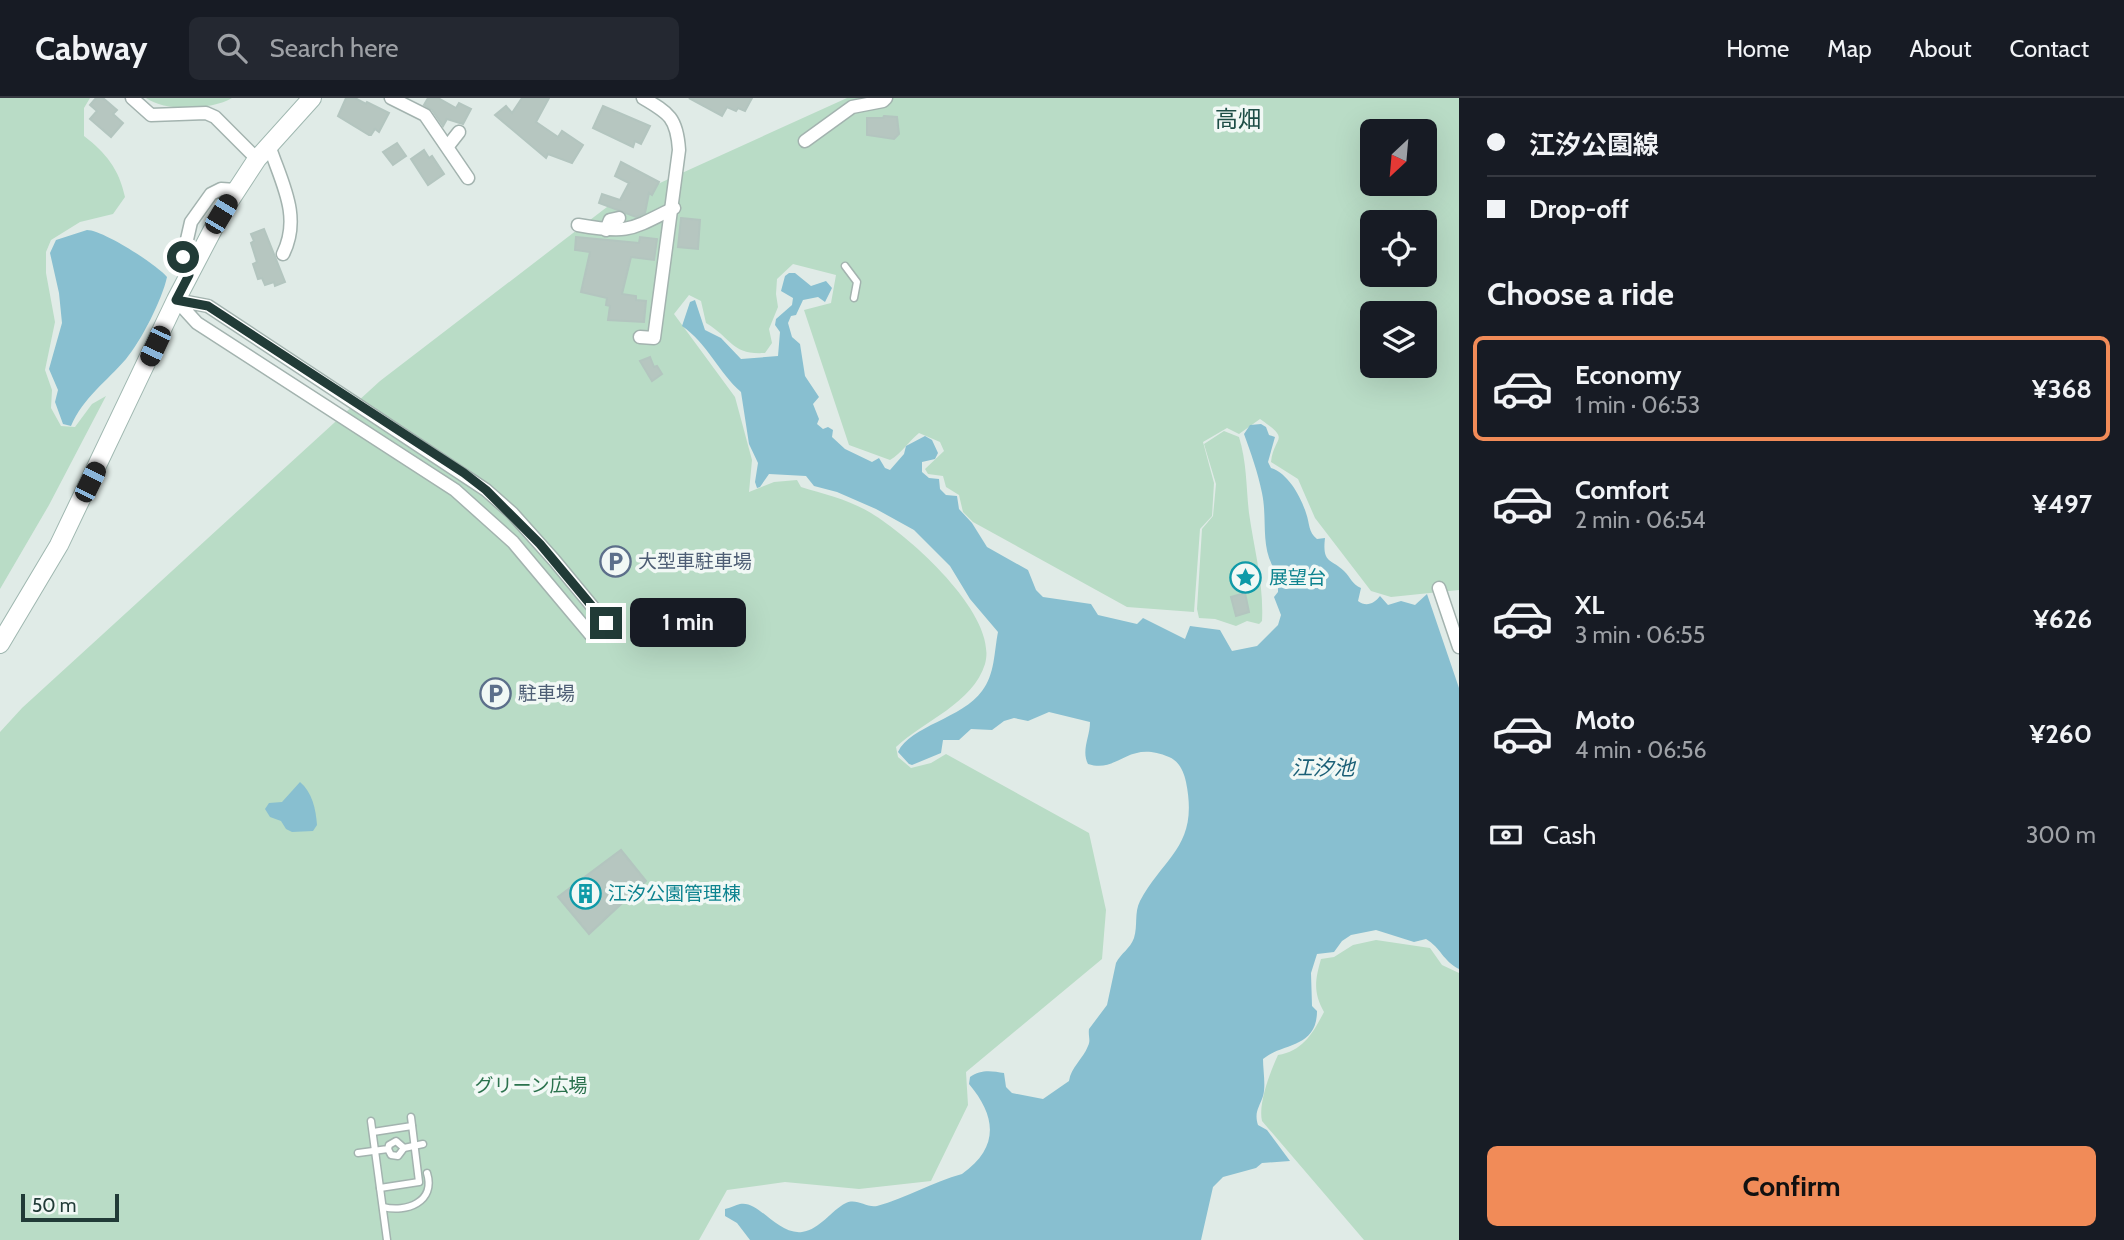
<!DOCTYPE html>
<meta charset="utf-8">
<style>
:root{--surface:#171b24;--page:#242831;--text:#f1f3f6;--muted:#9ea1a6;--line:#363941;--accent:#f18b58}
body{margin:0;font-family:Cabin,"Noto Sans JP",sans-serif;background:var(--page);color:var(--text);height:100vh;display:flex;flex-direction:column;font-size:26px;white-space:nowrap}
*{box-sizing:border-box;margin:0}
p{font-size:23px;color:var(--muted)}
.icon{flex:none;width:38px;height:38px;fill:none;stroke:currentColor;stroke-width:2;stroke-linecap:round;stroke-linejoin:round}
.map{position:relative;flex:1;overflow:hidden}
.panel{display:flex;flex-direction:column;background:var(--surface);width:665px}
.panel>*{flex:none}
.top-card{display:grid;align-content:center;height:154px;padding:0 28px;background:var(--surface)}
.needle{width:46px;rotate:206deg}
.controls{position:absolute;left:1360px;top:21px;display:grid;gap:14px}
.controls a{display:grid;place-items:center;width:77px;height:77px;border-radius:10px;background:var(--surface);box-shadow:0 7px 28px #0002;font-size:35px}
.scale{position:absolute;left:21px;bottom:18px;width:98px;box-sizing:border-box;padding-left:7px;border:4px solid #213b37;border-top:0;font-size:19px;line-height:24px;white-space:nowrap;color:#213b37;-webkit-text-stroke:5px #f1f8f5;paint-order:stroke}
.end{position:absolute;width:32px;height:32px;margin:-16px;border:9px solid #213b37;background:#fff;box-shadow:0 0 0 4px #fff}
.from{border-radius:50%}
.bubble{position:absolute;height:49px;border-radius:10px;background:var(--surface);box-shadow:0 7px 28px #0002;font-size:23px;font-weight:800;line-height:49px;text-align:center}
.car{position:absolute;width:21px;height:42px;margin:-21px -10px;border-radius:9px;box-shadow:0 0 5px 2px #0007;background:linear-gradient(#222 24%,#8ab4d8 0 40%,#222 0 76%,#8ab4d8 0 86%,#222 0)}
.top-card b{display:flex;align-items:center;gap:24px;height:66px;font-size:26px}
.top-card b+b{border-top:2px solid var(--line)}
.top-card i{width:18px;height:18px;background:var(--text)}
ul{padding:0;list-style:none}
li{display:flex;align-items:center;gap:21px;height:105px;margin:0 14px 10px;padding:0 14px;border:4px solid transparent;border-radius:10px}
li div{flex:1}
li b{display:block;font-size:26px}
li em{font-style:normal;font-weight:800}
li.current{border-color:var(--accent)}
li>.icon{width:63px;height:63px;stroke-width:1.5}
h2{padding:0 28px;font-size:32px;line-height:84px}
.pay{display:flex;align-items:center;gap:18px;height:77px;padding:0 28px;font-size:26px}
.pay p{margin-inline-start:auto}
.primary-button{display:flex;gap:14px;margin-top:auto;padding:14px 28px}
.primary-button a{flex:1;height:80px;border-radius:10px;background:var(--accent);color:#111;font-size:28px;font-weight:800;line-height:80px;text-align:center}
header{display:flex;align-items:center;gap:42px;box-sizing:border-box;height:98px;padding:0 35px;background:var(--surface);border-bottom:2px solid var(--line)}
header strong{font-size:33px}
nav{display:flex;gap:38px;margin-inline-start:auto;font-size:24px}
.search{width:490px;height:63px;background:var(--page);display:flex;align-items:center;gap:18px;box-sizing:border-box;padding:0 24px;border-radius:10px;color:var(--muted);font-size:26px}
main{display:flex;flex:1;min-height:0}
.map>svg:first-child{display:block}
.green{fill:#b9dcc6;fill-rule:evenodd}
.water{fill:#88bfd0}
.building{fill:#b6c6c0;stroke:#b3c5bf;stroke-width:2}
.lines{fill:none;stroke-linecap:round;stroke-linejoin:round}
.lane-casing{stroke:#a3b3af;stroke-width:9}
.street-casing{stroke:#a3b3af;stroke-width:15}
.secondary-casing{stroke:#9fb7b0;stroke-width:20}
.lane{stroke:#fff;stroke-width:6}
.street{stroke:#fff;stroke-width:12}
.secondary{stroke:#fff;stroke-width:18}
.route{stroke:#213b37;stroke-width:9}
.labels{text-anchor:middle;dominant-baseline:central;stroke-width:7;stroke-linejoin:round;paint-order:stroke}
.service-label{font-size:19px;fill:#4e5e75;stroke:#f1f8f5;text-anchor:start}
.culture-label{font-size:19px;fill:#0d838f;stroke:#f1f8f5;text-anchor:start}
.park-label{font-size:19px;fill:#2b724d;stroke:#f1f8f5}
.water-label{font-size:21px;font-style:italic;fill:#1c6077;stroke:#f1f8f5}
.quarter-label{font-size:23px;fill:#1d4d46;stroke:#f1f8f5}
</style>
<header>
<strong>Cabway</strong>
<div class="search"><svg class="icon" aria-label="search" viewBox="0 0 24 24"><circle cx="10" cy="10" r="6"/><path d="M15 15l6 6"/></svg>Search here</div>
<nav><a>Home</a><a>Map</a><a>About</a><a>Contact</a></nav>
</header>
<main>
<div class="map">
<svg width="1459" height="1142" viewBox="0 0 1459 1142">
<rect width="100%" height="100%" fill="#e0ebe7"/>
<g class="green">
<path d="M0 0H90L84 10V38C106 55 119 71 125 99L113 116 80 124 51 142 46 154V175L55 224 45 272 52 292 51 310 61 328 75 329 92 306 106 298 49 407 0 491Z"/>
<path d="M146 0H232C212 12 165 14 146 0Z"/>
<path d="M847 0H1459V492L1391 499 1371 493 1315 420 1298 381 1271 364C1274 337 1292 343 1260 321L1239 336 1227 330 1203 344 1214 385 1212 418 1200 431 1194 514 1127 509 973 424 963 414 959 397 946 389 943 378 928 376 925 371 944 353 940 344 919 335C908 344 902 355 890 362L849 347 804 212 831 205 836 177 793 166 777 181 776 196 778 209 769 231 772 245 765 255C731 257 733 241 706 225L701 203 689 197 674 216 735 299 752 362 749 394 774 384 797 382 801 389C824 396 850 402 871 415 909 438 999 517 985 566 973 605 924 623 896 649L898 659 911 670 931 665 946 656 1089 735 1106 812 1102 861 966 974 968 1007 931 1083 859 1091 785 1084 727 1092 699 1142H0V634L22 610 380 283 607 109ZM1372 33H1424V86H1372ZM1372 124H1424V177H1372ZM1372 215H1424V268H1372Z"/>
<path d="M1224 333 1239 339C1247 365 1246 389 1249 415 1254 451 1264 486 1262 523L1259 526 1247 523 1236 528 1215 521 1199 520 1197 511 1202 431 1213 418 1216 386 1204 346Z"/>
<path d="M1376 842 1430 850 1442 867 1459 875V1142H1364L1262 1023C1258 1006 1270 974 1278 957 1303 953 1313 935 1324 914 1313 894 1315 882 1321 861L1334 859 1353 847Z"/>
</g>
<g class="water">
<path d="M87 132C103 132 156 166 167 179 162 202 141 243 126 261 107 283 83 300 71 328L63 326 55 304 58 292 49 271 62 225 59 195 50 155 56 142Z"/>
<path d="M789 175H795L811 188 826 183 832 190 825 204 818 199 803 202 796 217 791 218 788 225 792 239 800 246 805 278 819 299 813 306 819 321 817 326 823 331 828 329 833 332 832 339 845 351 872 364 879 360 885 370 890 372 904 356 906 348 925 338 932 342 938 355 935 361 922 364V374L929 380 939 381 940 391 946 397 957 398 959 411 972 425 987 449 1028 472 1036 492 1043 499 1091 506 1098 517 1137 526 1143 520 1185 541 1190 528 1220 532 1232 553 1257 548 1278 527 1281 517 1274 499 1278 494V476C1259 453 1268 423 1262 395 1258 375 1251 355 1244 336L1250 327 1261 326 1266 329 1269 337 1275 339 1268 364 1271 370C1288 375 1301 399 1306 415 1310 426 1308 434 1317 441L1325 440C1322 466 1331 460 1344 473 1351 480 1352 486 1361 490L1358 503C1366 509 1374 506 1380 498L1388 507 1401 503 1415 507 1427 496 1459 590V871C1443 863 1441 850 1426 841L1414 844 1376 832 1351 837 1342 843 1334 854 1317 856 1311 875 1312 908 1317 913C1317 951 1281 945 1263 961 1263 972 1266 988 1263 998 1259 1010 1254 1014 1258 1027L1267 1032 1290 1063 1262 1065 1256 1070 1223 1079 1213 1089 1201 1142H750L737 1125 725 1118V1111C730 1110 736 1107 740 1106 759 1102 777 1137 802 1134 821 1131 830 1113 846 1105 857 1100 866 1110 877 1108 906 1100 933 1084 962 1076 999 1050 997 1019 969 986L970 979C981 971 992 973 1004 975L1006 989 1012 995 1043 1001 1069 983C1071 969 1083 961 1088 948 1091 942 1088 938 1089 931L1107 907 1116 865C1121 855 1130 851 1134 840 1138 827 1134 815 1140 803 1165 757 1199 748 1186 684 1184 674 1179 663 1169 659 1127 641 1119 676 1088 666 1081 652 1090 639 1090 624L1049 614 1028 623 1014 620 1004 623 992 632 971 631 959 642H943L941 655 912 667 909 666 898 654C910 628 963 620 982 593 995 576 994 554 998 534L970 501 950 468 914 432 876 411 837 394 814 388 806 378 769 376 760 389 757 390 755 384 758 365 749 346 741 294C719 275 707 245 682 228L690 204 695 202 705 232 721 240 741 261 778 258 780 234 775 227 776 221 792 207 793 200 781 193 785 178Z"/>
<path d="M300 684C312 694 316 711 317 727L313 733 292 734 286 731 281 723 270 719 265 711 269 705 282 704Z"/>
</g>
<g class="building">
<polygon points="96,0 103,0 117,12 113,16 123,25 111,39 90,21 97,13 90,7"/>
<polygon points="346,0 355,0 366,6 367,4 389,15 379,34 375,31 371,37 369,37 338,18"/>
<polygon points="428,0 438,0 456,10 459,5 471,11 463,26 447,21 443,28 432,12 424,7"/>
<polygon points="522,0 549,0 536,24 558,39 562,33 583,47 572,65 548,56 546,60 495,17 506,8 512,15"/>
<polygon points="689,0 752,0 745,13 738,10 736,13 727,9 722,18"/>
<polygon points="603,8 650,28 641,46 635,43 633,49 593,30"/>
<polygon points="884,18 897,19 899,36 894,41 867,37 867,20 883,20"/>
<polygon points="397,45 406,58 393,67 383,54"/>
<polygon points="424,52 429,60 432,58 444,76 428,87 411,61"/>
<polygon points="621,64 659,84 652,97 649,95 645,115 636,119 599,105 602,96 620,102 629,85 615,78"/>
<polygon points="681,120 700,122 698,151 678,149"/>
<polygon points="264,131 285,184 275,188 274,184 265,187 262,180 258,181 253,166 257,164 251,145 254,143 251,136"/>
<polygon points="576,139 639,145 640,139 657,141 654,162 631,159 622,196 636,198 636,202 646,203 644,224 608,222 610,208 606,207 607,200 581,194 590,154 575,152"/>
<polygon points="650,259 654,269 657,268 662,276 652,283 640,263"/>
<polygon points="1245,495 1249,514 1236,518 1231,499"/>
<polygon points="621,752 646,783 589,836 558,799"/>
</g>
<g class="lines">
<defs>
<g id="lane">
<polyline points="845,168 857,184 854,200"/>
<polyline points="371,1023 387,1142"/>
<polyline points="373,1034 412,1028"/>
<polyline points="388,1051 391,1057 398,1058 404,1050 423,1046"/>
<polyline points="358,1055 388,1051 389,1047 396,1043 404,1050"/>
<polyline points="380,1090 419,1084 411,1019"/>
<path d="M383 1109C406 1115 436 1104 427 1075"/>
</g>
<g id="street">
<polyline points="132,0 151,17 206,15 215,19 257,61"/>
<polyline points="391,0 425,17 468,80"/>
<polyline points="805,43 852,9 883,3 886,0"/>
<path d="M269 47C281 84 302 118 283 156"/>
<polyline points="448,48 459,34"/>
<path d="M578 127C628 136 630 132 674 110"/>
<polyline points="606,132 610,122 619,120"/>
<polyline points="189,177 183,159 191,124 211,96 221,91 236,92"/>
<polygon points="176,202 208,208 486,392 512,415 554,462 606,525 591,537 513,444 455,392 197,225"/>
<path d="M640 239 654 240 679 52C677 20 669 15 643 0"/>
<polyline points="1439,490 1459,549"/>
</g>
<polyline id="secondary" points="0,546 59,447 176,202 221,116 257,61 312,0"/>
</defs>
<use href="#lane" class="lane-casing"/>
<use href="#street" class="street-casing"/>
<use href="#secondary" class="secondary-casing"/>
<use href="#lane" class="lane"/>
<use href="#street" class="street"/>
<use href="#secondary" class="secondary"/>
</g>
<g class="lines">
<polyline class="route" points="183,159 189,177 176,202 208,208 464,375 486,392 540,446 606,525"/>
</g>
<defs>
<symbol id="parking-ring" viewBox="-11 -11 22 22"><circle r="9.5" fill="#f1f8f5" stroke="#5c6f8a" stroke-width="1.5"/><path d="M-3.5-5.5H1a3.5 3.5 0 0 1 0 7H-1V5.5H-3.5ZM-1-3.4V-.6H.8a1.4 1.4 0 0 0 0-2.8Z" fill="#5c6f8a"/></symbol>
<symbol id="sight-ring" viewBox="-11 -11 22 22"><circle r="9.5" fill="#f1f8f5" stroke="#0f9aa8" stroke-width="1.5"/><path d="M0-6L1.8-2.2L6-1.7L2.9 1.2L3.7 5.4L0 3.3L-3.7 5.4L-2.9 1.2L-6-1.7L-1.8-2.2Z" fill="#0f9aa8"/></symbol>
<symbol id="building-ring" viewBox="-11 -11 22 22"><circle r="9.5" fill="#f1f8f5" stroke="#0f9aa8" stroke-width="1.5"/><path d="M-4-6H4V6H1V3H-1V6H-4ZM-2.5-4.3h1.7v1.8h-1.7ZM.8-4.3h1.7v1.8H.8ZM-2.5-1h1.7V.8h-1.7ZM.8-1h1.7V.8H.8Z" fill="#0f9aa8"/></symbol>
</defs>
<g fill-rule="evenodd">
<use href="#parking-ring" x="598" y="446" width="35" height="35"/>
<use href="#sight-ring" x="1228" y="462" width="35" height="35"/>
<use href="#parking-ring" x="478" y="578" width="35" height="35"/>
<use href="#building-ring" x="568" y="778" width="35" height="35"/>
</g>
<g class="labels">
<g class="service-label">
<text x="638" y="463">大型車駐車場</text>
<text x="518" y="595">駐車場</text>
</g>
<g class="culture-label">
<text x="1269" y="479">展望台</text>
<text x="608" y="795">江汐公園管理棟</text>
</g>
<g class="park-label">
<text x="531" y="987">グリーン広場</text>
</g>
<g class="water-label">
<text x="1323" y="669">江汐池</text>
</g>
<g class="quarter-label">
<text x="1238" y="21">高畑</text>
</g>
</g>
</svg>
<div class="controls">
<a><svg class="needle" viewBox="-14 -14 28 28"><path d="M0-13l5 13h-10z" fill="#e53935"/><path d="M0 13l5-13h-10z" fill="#9ea1a6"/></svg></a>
<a><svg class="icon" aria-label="locate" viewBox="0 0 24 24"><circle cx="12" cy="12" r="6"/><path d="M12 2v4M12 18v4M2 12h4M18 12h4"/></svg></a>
<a><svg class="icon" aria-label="layers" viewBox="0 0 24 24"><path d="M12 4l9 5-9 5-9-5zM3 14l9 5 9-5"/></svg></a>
</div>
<div class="scale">50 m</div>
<i class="end from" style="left:183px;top:159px"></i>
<i class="end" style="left:606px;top:525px"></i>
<div class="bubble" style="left:630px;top:500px;width:116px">1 min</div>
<i class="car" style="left:221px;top:116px;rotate:31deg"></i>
<i class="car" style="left:155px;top:248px;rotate:205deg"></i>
<i class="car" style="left:90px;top:384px;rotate:26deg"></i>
</div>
<section class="panel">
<div class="top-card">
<b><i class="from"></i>江汐公園線</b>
<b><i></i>Drop-off</b>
</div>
<h2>Choose a ride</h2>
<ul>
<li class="current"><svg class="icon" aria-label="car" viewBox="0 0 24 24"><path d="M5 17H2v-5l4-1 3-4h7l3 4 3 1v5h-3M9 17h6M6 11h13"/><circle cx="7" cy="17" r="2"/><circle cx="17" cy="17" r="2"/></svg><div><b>Economy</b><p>1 min · 06:53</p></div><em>¥368</em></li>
<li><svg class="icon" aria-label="car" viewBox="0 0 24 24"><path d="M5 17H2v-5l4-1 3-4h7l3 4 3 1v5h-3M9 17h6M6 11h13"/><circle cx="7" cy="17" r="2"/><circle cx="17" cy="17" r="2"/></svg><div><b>Comfort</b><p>2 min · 06:54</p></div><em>¥497</em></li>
<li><svg class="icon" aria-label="car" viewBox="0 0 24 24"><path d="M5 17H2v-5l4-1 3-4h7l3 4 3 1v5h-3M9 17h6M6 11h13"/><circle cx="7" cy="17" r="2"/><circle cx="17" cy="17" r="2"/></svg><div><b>XL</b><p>3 min · 06:55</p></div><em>¥626</em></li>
<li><svg class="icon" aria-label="car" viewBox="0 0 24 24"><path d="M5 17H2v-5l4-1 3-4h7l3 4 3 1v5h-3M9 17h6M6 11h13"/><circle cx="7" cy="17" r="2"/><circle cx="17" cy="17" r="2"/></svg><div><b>Moto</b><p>4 min · 06:56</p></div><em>¥260</em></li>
</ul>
<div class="pay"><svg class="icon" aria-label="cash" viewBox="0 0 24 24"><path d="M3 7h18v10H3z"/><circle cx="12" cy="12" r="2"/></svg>Cash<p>300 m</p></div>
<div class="primary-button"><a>Confirm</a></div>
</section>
</main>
